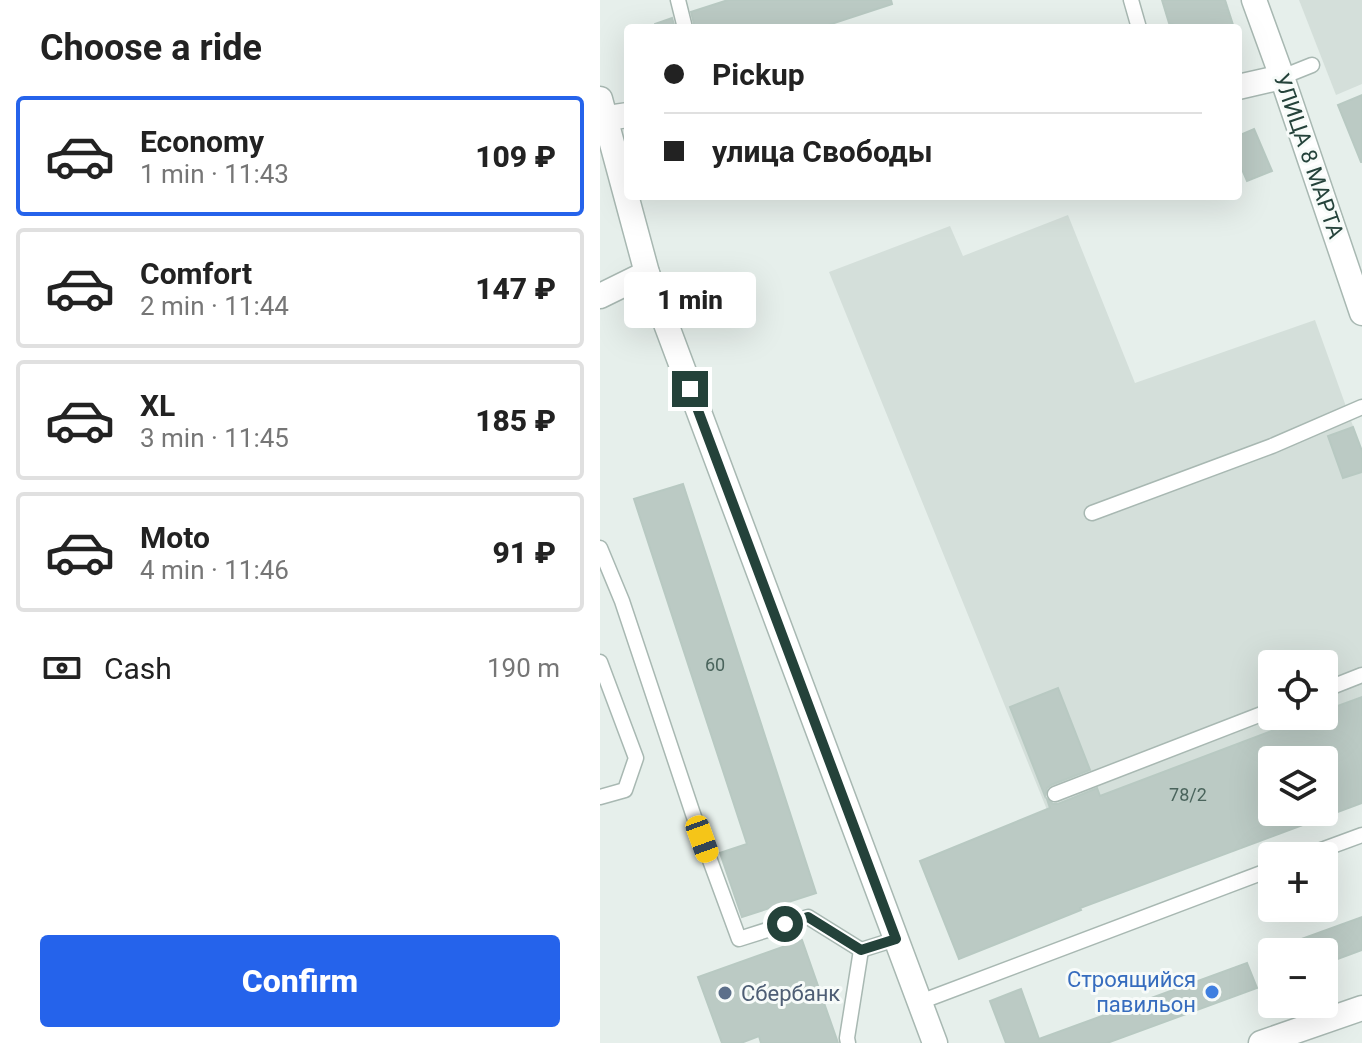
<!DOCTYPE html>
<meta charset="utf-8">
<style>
:root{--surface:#fff;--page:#f2f2f2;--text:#222;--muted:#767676;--line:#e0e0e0;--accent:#2563eb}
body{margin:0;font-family:Roboto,sans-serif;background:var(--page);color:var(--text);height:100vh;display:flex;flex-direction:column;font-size:30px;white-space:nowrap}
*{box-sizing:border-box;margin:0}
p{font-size:26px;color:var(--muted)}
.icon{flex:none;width:44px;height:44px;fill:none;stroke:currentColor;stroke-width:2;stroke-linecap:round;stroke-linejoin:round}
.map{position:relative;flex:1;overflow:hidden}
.drawer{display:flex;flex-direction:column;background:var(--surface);width:600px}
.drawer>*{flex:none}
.top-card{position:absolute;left:24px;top:24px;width:618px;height:176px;border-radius:8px;box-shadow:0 8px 32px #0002;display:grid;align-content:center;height:176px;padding:0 40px;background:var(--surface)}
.controls{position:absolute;left:658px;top:650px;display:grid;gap:16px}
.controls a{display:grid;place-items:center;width:80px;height:80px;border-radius:8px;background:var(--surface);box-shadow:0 8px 32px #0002;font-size:40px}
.end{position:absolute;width:36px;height:36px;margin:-18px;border:10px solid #24423a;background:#fff;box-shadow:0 0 0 4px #fff}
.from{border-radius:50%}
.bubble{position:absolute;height:56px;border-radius:8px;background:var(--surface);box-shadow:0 8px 32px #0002;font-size:26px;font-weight:800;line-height:56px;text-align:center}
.car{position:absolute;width:24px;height:48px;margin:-24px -12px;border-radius:10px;box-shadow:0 0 6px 2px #0007;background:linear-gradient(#f5c518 24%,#345 0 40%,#f5c518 0 76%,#345 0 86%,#f5c518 0)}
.top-card b{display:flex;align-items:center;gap:28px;height:76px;font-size:30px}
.top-card b+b{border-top:2px solid var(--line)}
.top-card i{width:20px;height:20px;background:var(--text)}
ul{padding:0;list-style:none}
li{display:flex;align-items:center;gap:24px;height:120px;margin:0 16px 12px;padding:0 24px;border:4px solid var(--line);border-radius:8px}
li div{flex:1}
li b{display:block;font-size:30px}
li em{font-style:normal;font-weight:800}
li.active{border-color:var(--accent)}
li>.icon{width:72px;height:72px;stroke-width:1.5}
h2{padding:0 40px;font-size:36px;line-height:96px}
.pay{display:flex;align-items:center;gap:20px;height:88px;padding:0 40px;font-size:30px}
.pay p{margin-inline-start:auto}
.button{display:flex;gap:16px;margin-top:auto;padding:16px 40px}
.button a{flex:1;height:92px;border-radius:8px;background:var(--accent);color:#fff;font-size:32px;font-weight:800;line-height:92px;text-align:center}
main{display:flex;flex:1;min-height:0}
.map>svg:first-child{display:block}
.built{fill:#d4dfda;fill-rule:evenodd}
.building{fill:#bbcac4;stroke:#b8c9c2;stroke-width:2;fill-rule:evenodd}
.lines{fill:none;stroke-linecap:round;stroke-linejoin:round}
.service-casing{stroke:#a8b8b2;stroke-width:17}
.minor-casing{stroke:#a8b8b2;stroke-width:27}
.service{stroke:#fff;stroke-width:14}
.minor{stroke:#fff;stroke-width:24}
.route{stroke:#24423a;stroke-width:10}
.shop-dot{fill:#3f7fe0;stroke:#f7fbf9;stroke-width:3}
.service-dot{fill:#5c6f8a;stroke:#f7fbf9;stroke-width:3}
.labels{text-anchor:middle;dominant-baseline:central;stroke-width:6;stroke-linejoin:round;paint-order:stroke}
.number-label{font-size:18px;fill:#4a645c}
.street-label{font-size:22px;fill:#24423a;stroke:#f7fbf9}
.shop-label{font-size:22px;fill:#366cbe;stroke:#f7fbf9;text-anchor:end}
.service-label{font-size:22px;fill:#4e5e75;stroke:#f7fbf9;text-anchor:start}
</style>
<main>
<section class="drawer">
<h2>Choose a ride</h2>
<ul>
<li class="active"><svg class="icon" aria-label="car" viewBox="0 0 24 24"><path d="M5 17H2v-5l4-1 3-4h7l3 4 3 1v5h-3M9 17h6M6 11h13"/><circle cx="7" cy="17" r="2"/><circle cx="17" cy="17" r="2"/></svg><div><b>Economy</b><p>1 min · 11:43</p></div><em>109 ₽</em></li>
<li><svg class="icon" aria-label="car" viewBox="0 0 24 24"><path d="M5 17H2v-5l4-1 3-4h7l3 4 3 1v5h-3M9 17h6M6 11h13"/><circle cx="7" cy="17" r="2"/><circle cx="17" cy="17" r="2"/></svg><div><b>Comfort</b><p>2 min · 11:44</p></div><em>147 ₽</em></li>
<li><svg class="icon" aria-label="car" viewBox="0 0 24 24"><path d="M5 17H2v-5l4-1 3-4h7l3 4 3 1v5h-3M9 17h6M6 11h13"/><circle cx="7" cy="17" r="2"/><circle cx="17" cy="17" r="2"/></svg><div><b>XL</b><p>3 min · 11:45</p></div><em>185 ₽</em></li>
<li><svg class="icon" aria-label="car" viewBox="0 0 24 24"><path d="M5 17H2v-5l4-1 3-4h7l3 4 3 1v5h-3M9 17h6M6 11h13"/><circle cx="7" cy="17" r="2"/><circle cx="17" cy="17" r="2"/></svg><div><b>Moto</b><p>4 min · 11:46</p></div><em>91 ₽</em></li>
</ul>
<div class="pay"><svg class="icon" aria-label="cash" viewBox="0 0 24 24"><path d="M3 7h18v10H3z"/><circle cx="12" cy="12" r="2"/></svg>Cash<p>190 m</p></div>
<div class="button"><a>Confirm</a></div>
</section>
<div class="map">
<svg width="762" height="1043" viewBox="0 0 762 1043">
<rect width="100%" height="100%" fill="#e6efeb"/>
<g class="built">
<polygon points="699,0 762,0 762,84 736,95"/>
<path d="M468 215 535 383 715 320 762 451V803L486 906 229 272 350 226 363 256ZM672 664H724V716H672ZM672 760H724V812H672Z"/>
</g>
<g class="building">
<polygon points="128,0 291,0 292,4 219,28 95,28 91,12"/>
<polygon points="562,0 625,0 634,28 582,28 569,23"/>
<polygon points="72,18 75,28 55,28 55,24"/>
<polygon points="762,95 762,162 761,162 738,105"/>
<polygon points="654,129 672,171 647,181 638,160 638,136"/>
<polygon points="753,427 762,451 762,472 743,478 728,436"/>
<polygon points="83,484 216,893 142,917 120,853 147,844 34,499"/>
<polygon points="458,688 490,770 451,785 447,788 445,796 410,707"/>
<path d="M762 697V803L480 908 481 910 359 959 320 861 450 808 447 799 453 804H458L497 788 500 796 711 716H724V711ZM672 760H724V812H672Z"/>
<polygon points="762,917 762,950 724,964 724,952 674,952 674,949"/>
<polygon points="202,940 238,1043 161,1043 159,1036 141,1043 122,1043 98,977"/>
<polygon points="647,963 657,988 507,1043 406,1043 390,1001 421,989 439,1039"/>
</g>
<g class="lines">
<defs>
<g id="service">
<polyline points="78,0 85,28"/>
<polyline points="531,0 539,28"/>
<polyline points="682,77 712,65"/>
<polyline points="492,513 672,446 762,407"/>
<polyline points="0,548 22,601 93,814 139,939 208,917 261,950 296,939"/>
<polyline points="0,662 36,758 25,790 0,797"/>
<polyline points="724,690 762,675"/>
<polyline points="455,794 672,710"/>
<polyline points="705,856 762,835"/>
<polyline points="320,1002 672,869"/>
<polyline points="248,1043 247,1038 261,950"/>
</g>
<g id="minor">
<polyline points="654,0 682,77 762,313"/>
<polyline points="638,87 682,77"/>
<polyline points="0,99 47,273 335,1043"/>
<polyline points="0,119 28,115"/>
<polyline points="0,296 47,273"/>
<polyline points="661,1043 762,1008"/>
</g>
</defs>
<use href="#service" class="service-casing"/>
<use href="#minor" class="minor-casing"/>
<use href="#service" class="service"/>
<use href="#minor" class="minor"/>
</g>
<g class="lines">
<polyline class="route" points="90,389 296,939 261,950 208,917 185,924"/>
</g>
<circle class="shop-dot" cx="612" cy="992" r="8"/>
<circle class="service-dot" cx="125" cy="993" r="8"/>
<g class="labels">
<g class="number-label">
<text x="115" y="664">60</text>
<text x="588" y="794">78/2</text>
</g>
<g class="street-label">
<text transform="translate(709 156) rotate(71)">УЛИЦА 8 МАРТА</text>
</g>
<g class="shop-label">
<text x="596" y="979">Строящийся<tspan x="596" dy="25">павильон</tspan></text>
</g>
<g class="service-label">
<text x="141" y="993">Сбербанк</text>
</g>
</g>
</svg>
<div class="controls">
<a><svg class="icon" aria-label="locate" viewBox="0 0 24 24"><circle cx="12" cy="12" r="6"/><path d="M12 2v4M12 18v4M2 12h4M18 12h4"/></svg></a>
<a><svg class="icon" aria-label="layers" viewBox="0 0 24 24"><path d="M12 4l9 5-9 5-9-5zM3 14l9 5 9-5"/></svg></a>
<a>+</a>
<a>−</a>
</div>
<i class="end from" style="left:185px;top:924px"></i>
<i class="end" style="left:90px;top:389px"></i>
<div class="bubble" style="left:24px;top:272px;width:132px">1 min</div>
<i class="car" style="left:102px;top:839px;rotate:160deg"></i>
<div class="top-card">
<b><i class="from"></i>Pickup</b>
<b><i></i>улица Свободы</b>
</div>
</div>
</main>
